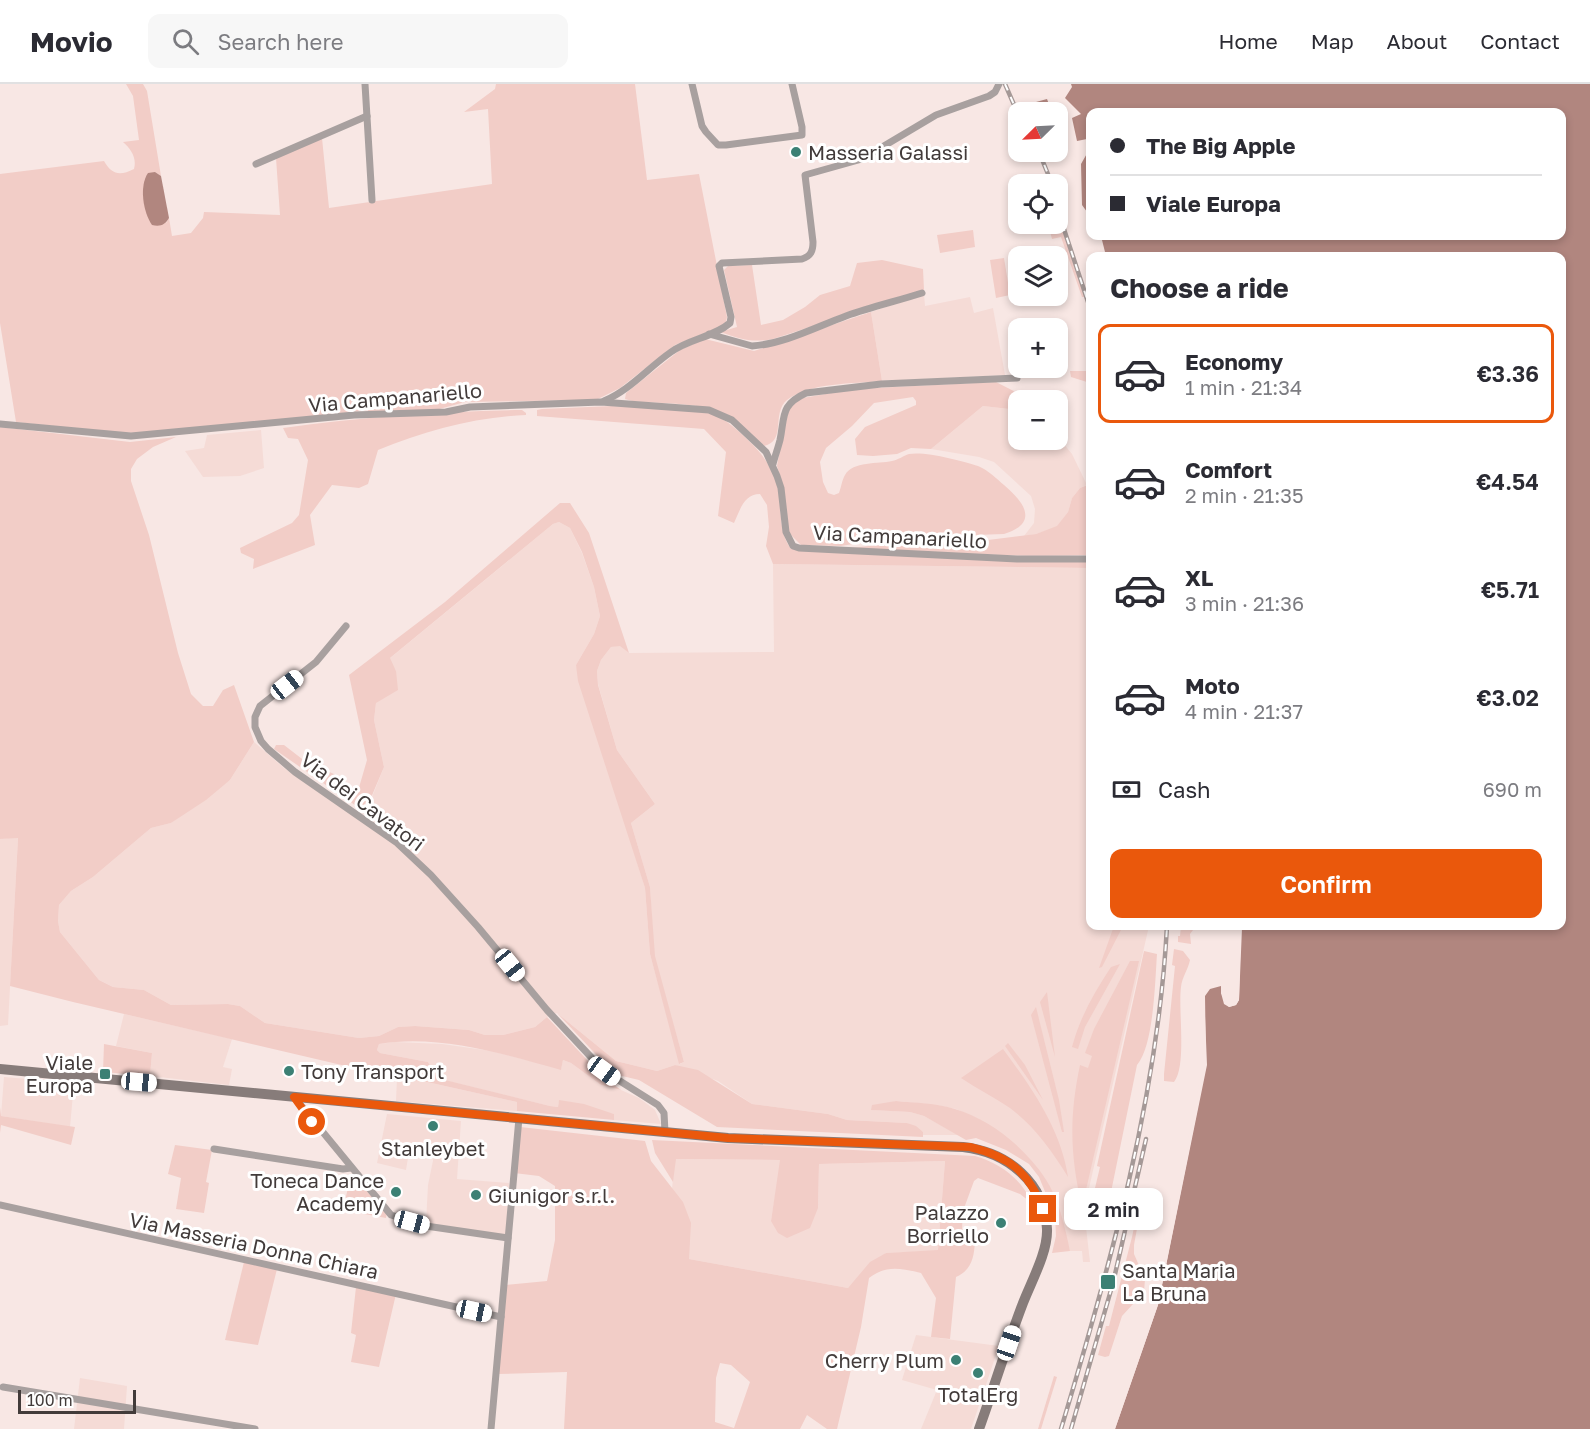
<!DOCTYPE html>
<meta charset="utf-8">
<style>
:root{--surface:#fff;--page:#f7f7f7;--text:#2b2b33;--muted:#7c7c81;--line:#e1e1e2;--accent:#ea580c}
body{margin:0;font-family:"Golos Text",sans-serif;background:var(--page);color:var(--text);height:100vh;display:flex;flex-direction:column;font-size:22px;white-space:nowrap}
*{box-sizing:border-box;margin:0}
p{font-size:20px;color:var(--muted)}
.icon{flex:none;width:33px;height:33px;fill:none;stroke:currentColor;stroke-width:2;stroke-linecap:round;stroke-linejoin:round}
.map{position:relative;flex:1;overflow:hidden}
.sheet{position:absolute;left:1086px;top:168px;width:480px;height:678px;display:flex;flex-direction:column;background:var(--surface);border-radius:12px;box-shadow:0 3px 9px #0003}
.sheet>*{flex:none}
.banner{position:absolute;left:1086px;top:24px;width:480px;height:132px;border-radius:12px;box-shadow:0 3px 9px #0003;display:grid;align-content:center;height:132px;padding:0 24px;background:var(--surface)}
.needle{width:39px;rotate:246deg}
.fabs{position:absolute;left:1008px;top:18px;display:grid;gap:12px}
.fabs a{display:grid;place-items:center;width:60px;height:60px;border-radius:12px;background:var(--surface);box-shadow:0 3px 9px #0003;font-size:30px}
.scale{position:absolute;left:18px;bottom:15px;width:118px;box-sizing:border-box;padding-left:6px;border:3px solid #423b3a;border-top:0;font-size:16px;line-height:21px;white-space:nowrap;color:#423b3a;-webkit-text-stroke:4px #fff;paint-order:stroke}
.end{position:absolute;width:27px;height:27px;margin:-14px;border:8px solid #ea580c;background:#fff;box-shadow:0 0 0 3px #fff}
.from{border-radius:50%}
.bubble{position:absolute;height:42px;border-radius:12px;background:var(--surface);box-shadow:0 3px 9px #0003;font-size:20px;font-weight:600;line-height:42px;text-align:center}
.car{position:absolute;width:18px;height:36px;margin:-18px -9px;border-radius:8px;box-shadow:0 0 4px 2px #0007;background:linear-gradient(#fff 24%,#345 0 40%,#fff 0 76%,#345 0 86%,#fff 0)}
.banner b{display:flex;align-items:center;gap:21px;height:57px;font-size:22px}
.banner b+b{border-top:2px solid var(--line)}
.banner i{width:15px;height:15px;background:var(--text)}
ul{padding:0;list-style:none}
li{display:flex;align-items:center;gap:18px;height:99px;margin:0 12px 9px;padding:0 12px;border:3px solid transparent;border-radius:12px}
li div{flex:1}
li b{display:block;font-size:22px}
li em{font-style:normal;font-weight:600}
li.current{border-color:var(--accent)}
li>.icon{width:54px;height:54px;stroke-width:1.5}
h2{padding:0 24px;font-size:27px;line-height:72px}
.pay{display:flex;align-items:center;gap:15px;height:66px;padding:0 24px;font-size:22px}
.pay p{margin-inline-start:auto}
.action{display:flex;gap:12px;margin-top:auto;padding:12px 24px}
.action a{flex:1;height:69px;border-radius:12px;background:var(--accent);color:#fff;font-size:24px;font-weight:600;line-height:69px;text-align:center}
header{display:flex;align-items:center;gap:36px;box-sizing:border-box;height:84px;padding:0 30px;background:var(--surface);border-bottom:2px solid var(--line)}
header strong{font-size:28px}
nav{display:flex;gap:33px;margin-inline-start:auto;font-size:21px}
.search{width:420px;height:54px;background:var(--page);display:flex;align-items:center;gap:15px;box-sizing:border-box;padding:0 21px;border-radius:12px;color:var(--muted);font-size:22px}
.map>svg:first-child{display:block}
.built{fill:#f5dbd6}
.green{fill:#f2cdc7;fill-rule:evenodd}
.water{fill:#b1867f}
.pier{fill:#f8e7e4}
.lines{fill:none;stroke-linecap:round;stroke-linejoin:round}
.street{stroke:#a8a09f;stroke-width:7}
.secondary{stroke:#877c7a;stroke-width:10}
.rail-casing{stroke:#a59997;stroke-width:4.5}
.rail{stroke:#fff;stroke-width:2;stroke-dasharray:7;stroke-linecap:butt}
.route{stroke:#ea580c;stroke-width:8}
.poi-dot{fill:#3c8074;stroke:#fff;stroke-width:2}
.labels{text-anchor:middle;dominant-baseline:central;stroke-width:6;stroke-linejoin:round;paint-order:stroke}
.poi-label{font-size:20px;fill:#423b3a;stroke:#fff;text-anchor:start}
.street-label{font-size:20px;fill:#423b3a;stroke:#fff}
</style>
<header>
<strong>Movio</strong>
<div class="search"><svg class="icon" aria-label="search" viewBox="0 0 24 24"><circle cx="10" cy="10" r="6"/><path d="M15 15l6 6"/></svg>Search here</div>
<nav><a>Home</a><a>Map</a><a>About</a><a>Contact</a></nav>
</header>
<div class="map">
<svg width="1590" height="1345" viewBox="0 0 1590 1345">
<rect width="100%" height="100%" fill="#f8e7e4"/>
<g class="built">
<polygon points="924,210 925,222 970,213 974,229 993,224 1005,291 882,297 871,228"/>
<polygon points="983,322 1018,326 1018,356 1058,356 1058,353 1072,370 1087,401 1080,404 1072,414 1068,428 1057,443 1036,450 1024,452 1034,439 1035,425 1031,412 994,378 979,373 931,365"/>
<polygon points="261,346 264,384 240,392 203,393 185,367 204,364 207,351"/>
<polygon points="559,438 570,444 582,469 594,503 600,532 594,550 576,581 645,804 650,870 680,980 684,978 654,872 650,803 631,739 655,720 617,666 598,600 597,587 601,576 611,563 620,561 629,569 774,568 773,480 1090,484 1090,842 1149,842 1084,1126 1090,1178 1083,1178 1082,1167 1070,1167 1052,1108 1045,1094 1023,1068 979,1035 956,1025 937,1021 896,1017 872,1026 910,1028 924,1032 959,1051 923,1051 923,1048 907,1039 847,1036 828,1030 752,1020 718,997 675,981 657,987 616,977 557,929 547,933 535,943 503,951 485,951 469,946 415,942 398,943 379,952 359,954 265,939 240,922 228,920 171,921 144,906 113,903 99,896 60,848 58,837 59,821 71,807 93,793 151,744 171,739 230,696 254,658 284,684 362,738 384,683 374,636 376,619 396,587 389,575 553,440"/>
<polygon points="18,753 8,941 0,942 0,755"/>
<polygon points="124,930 232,955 223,983 232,985 229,1001 150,992 152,969 116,962"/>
<polygon points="395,958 442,960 492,967 561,985 563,976 571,979 601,1001 621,1006 639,1014 655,1026 661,1040 614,1036 614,1030 559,1017 558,1023 550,1022 436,994 428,978 380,969 377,966 379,960"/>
<polygon points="4,993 74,999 70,1043 1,1032"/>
<polygon points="397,994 427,998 517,1018 517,1027 396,1017"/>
<polygon points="387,1030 461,1037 457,1095 509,1099 506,1151 426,1139 428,1101 435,1067 410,1062 406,1086 377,1079"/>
<polygon points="675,1075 781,1076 771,1137 818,1124 819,1080 945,1077 938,1167 886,1169 848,1204 689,1175 672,1105"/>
<polygon points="916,1251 999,1262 971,1345 921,1345 937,1306 902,1296"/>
<polygon points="80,1294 127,1302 124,1345 74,1345"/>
</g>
<g class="green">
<path d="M126 0H143L147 7 161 92 155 88 166 139 169 134 172 152 191 149 203 134 204 128 280 131 276 74 322 54 329 124 492 100 488 25 464 28 495 5 496 0H635L647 96 699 90 727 233 726 238 720 243 675 261 620 304 596 316 465 318 432 327H360L273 337 135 349 109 348 16 338 0 239V90L104 77C112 91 120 92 134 85 137 74 131 65 123 58L139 56 133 12Z"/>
<polygon points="1058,133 1085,213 1082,213 1061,153 1052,155 1048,140 1058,140"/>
<polygon points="973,146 975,163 940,169 937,151"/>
<polygon points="1004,174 1010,211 996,214 990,176"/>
<path d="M882 176 923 185 924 206 773 255C751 259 741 255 720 248L737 243 724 186 728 182 752 181 761 241 783 236 805 223 820 211 850 202 857 179Z"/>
<path d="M871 228 882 297C853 300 811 298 787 316 771 329 787 357 764 362 726 325 715 322 663 319 651 318 636 319 625 315L626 309 680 266 705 255 754 267Z"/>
<polygon points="1070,287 1090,287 1090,299 1071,293"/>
<path d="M996 298 1031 316H1018V326L983 322 931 365 911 364 897 370 873 372 857 371 855 355 865 343 916 321V317L913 313 874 319 852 342 826 364 820 378 823 398 828 409 834 411 839 409C841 404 842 396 845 391 853 377 878 380 892 377 898 376 903 372 909 370 925 367 963 377 978 382 988 386 997 395 1004 401 1025 419 1039 439 1004 450L889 454 841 462 801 461 790 450 787 442 784 405 777 382 785 338 790 322 797 315 854 305Z"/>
<path d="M612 322C641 324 685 322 712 330 726 335 739 347 749 357 763 370 773 385 778 403 782 423 778 448 791 465L1087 477 1090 479V484L773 480 766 462 769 443 767 421 760 410C744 410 740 426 734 439L718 432 726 368 704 345 537 332V326L542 325Z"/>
<path d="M522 326 526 329V331C475 333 425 347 378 366L368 400 359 404 332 401 310 431 315 461 253 485 254 475 241 469 240 464 292 439 299 431 308 376 298 355 288 354 283 344C362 333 442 327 522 326Z"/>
<path d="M0 343 130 358 176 353 153 363 137 375 131 385V397L149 451 178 569 191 610 203 622H213L223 606 234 601 254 658 230 696 206 716 171 739 151 744 93 793 71 807 59 821 58 837 60 848 99 896 113 903 144 906 171 921 228 920 240 922 265 939 359 954 379 952 398 943 415 942 469 946 485 951H503L535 943 547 933 602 992 621 1006 601 1001 571 979 563 976 561 986C503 970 439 950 379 960L377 966 380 969 428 978 437 994 550 1022 558 1023 559 1016 584 1020 614 1030V1036L517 1027V1018L427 998 397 994 73 918 10 902 18 754 0 755Z"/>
<path d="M1090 400V471C1010 474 930 468 850 464L896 459 980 457 1036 450 1057 442 1068 428 1072 414 1080 404Z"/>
<polygon points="560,419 570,419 589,449 629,569 620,562 611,563 601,576 597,587 598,601 617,666 655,720 631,739 650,803 655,872 684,978 679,980 650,870 645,804 578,597 576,581 594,550 600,532 594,503 582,468 570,444 559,438 553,440 390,574 396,587 398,606 376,619 374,636 384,683 365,728 274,665 276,661 284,661 306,678 334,690 358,707 367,676 349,591 445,518"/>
<polygon points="1114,842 1123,842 1102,883 1099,884"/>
<polygon points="1181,842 1196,842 1190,850 1191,860 1178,858 1178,852 1180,852"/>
<path d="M1174 865 1183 867 1190 876C1188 886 1182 893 1181 903 1178 926 1187 981 1174 998L1164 997V990L1175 882 1172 881Z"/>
<path d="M1144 867 1157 870C1155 897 1154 961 1137 981L1111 1108 1095 1104 1100 1083 1097 1082Z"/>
<path d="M1130 877H1139L1082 1123C1070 1071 1069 1033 1080 981L1088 984 1092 972 1085 969 1094 945Z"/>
<path d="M1120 880 1085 943 1078 965 1072 963C1080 933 1094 909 1111 883Z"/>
<polygon points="1047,908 1055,973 1040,918"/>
<polygon points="1036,923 1059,1016 1064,1048 1062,1048 1031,931"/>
<polygon points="557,929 616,977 657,987 675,981 698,986 752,1020 828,1030 847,1036 907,1039 916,1042 923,1048 923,1053 717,1043 639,996 618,991 605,980"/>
<polygon points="1008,959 1025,981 1043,1016 1005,962"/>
<polygon points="104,960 152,969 150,992 103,988"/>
<path d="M1003 965C1031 1003 1061 1045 1068 1093 1052 1067 1035 1043 1010 1024 994 1013 977 1005 961 994Z"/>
<path d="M896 1017C916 1019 936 1019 955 1025 990 1035 1025 1064 1045 1094 1059 1115 1065 1143 1070 1167L1052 1169 1056 1152 1055 1132 1039 1093 1029 1080 1006 1066 976 1054 966 1056 924 1032 910 1028 871 1026 872 1021Z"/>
<polygon points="0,1023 1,1032 75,1043 71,1061 1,1041 0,1049"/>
<path d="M520 1043 645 1057 651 1077 683 1118 691 1139 689 1175 848 1204 870 1178 886 1169 938 1166 945 1077 819 1080 818 1124 810 1144 787 1154 778 1149 771 1137 780 1076 676 1075 673 1098 655 1069 652 1056 975 1072C1002 1080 1021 1095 1033 1120L1020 1110 978 1094 974 1097 963 1127 962 1145 975 1157C974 1173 972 1186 956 1193L950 1255 931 1253 936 1214 921 1189C900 1184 886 1181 869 1194L861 1243 837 1345H827L807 1331 800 1345H564L567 1288 498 1290 506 1201 547 1197 555 1156V1102L539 1092 514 1089ZM720 1279 731 1281 750 1298 734 1344 715 1338 716 1294Z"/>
<polygon points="175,1061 212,1066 206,1098 209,1099 204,1129 176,1125 181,1094 168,1090"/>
<polygon points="351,1090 387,1129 386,1134 343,1126"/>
<polygon points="1142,1106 1144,1106 1134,1161 1134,1170 1145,1195 1144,1208 1122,1232 1109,1272 1105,1273 1098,1271 1106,1242 1109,1242 1132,1153"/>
<polygon points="244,1178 277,1185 258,1261 225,1256"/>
<polygon points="356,1203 396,1210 379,1283 351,1278 356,1251 351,1249"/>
<polygon points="1054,1292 1057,1293 1041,1345 1038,1345"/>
</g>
<g class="water">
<polygon points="1071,0 1590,0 1590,1345 1115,1345 1158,1221 1206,982 1205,912 1210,905 1221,902 1221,909 1229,923 1236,921 1239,916 1241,842 1562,842 1562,172 1106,172 1101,152 1562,152 1562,28 1090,28 1090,132 1082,121 1081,80 1089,66 1087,55 1077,57 1072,34 1081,30 1065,14 1072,3"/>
<polygon points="1047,15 1052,28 1039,28 1036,18"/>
<path d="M155 88 161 92 169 134C165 141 160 143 152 141 143 128 139 102 148 89Z"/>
</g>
<g class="pier">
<polygon points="1238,842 1241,842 1242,844 1239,916 1236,921 1229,923 1224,920 1221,909 1221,899 1224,902 1224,909 1227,918 1234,918 1236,915"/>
<polygon points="1204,908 1207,981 1158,1221 1115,1345 1112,1345 1155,1220 1203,981 1201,927"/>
</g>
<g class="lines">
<g class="street">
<polyline points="365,0 372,116"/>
<polyline points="692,0 702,42 706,48 718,61 726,61 802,51 802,43 792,0"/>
<polyline points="256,80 367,32"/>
<path d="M709 250 752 262C784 260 816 243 846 232 871 223 897 217 922 209"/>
<path d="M604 317C630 306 648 284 671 268 689 255 714 253 730 239L731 233 719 182 722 179 802 175C811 172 813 167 813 158L805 91 862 75 936 31 989 12 995 8 999 0"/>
<polyline points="0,340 131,352 354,331 446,328 470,323 601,318 709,326 732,336 766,368 777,392 781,404 786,448 793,462 799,464 1017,475 1090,475"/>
<path d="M773 380C775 372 778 364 780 356 785 332 780 321 806 309L881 300 1017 294"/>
<polyline points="346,542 316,578 260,622 255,633 255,643 261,657 268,665 295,688 396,758 431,791 478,843 547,926 604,987 658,1021 664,1029 665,1048"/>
<polyline points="294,1013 391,1131 426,1142 508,1154"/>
<polyline points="214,1065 343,1085 351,1084"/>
<polyline points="0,1121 501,1233"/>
<polyline points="3,1303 255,1345"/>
<path d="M491 1345C501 1241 509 1138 519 1034"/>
</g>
<path class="secondary" d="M0 985 728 1054 963 1063C1008 1068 1045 1099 1047 1145 1048 1168 1031 1198 1023 1219 1007 1261 994 1303 979 1345"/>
<defs>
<g id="rail">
<polyline points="1005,0 1018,30"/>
<polyline points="1039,68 1052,100"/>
<polyline points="1058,127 1090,224"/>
<path d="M1061 1345C1110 1182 1158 1012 1167 842"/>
<polyline points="1071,1345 1113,1199 1146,1055"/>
</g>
</defs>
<use href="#rail" class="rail-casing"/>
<use href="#rail" class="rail"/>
</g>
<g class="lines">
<path class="route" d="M312 1038 294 1013 728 1054 970 1063C1008 1072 1029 1088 1043 1125"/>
</g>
<g class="poi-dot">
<circle cx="796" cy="68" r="6"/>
<circle cx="289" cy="987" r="6"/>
<rect x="99" y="984" width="12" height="12" rx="3"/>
<circle cx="433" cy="1042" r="6"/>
<circle cx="396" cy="1108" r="6"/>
<circle cx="476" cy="1111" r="6"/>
<circle cx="1001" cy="1139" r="6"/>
<rect x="1100" y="1190" width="16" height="16" rx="3"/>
<circle cx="956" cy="1276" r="6"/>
<circle cx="978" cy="1289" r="6"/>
</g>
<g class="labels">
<g class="poi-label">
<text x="808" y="68">Masseria Galassi</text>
<text x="93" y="978" text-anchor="end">Viale<tspan x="93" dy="23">Europa</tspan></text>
<text x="301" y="987">Tony Transport</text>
<text x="433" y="1064" text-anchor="middle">Stanleybet</text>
<text x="384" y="1096" text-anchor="end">Toneca Dance<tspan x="384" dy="23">Academy</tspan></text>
<text x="488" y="1111">Giunigor s.r.l.</text>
<text x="989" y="1128" text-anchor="end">Palazzo<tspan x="989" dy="23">Borriello</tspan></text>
<text x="1122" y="1186">Santa Maria<tspan x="1122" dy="23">La Bruna</tspan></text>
<text x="944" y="1276" text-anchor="end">Cherry Plum</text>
<text x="978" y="1310" text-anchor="middle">TotalErg</text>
</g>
<g class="street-label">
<text transform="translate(395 313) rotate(-5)">Via Campanariello</text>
<text transform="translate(900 452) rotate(3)">Via Campanariello</text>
<text transform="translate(363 717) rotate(37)">Via dei Cavatori</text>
<text transform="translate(254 1161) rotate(12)">Via Masseria Donna Chiara</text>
</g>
</g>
</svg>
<div class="fabs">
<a><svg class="needle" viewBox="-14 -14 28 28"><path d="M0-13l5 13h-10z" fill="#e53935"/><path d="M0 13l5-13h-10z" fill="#7c7c81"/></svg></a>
<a><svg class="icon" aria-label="locate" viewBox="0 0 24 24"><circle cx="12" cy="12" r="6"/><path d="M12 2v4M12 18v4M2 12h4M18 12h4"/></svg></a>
<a><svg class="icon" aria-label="layers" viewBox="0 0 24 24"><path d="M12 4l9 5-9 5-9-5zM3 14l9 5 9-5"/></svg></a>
<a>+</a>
<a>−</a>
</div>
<div class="scale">100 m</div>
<i class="end from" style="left:312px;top:1038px"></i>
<i class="end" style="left:1043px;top:1125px"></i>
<div class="bubble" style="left:1064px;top:1104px;width:99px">2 min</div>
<i class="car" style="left:287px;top:601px;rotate:52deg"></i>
<i class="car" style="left:510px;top:881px;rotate:141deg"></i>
<i class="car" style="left:604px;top:987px;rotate:126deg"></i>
<i class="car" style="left:139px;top:998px;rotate:95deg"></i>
<i class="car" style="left:412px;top:1138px;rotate:105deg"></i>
<i class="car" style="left:474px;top:1227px;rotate:102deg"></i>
<i class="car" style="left:1009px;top:1259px;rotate:19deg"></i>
<div class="banner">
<b><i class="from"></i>The Big Apple</b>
<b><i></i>Viale Europa</b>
</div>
<section class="sheet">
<h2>Choose a ride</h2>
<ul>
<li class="current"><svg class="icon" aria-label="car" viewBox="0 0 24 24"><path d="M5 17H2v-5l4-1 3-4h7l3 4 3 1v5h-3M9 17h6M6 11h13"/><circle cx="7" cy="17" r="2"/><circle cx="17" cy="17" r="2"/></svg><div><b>Economy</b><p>1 min · 21:34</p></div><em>€3.36</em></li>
<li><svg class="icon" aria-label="car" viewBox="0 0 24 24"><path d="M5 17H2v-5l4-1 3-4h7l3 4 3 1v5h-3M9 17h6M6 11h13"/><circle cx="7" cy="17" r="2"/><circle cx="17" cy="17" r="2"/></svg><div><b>Comfort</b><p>2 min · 21:35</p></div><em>€4.54</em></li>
<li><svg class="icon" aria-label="car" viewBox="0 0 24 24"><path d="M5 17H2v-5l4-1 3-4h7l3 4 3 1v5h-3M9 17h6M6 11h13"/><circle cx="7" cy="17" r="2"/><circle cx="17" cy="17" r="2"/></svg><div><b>XL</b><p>3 min · 21:36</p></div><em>€5.71</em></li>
<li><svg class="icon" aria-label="car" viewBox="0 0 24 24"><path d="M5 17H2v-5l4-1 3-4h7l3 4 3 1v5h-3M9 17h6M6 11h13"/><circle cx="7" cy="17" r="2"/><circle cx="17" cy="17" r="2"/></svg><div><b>Moto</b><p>4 min · 21:37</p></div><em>€3.02</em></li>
</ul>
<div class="pay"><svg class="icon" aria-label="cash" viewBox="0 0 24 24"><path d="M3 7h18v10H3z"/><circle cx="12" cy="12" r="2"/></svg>Cash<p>690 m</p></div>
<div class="action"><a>Confirm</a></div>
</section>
</div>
